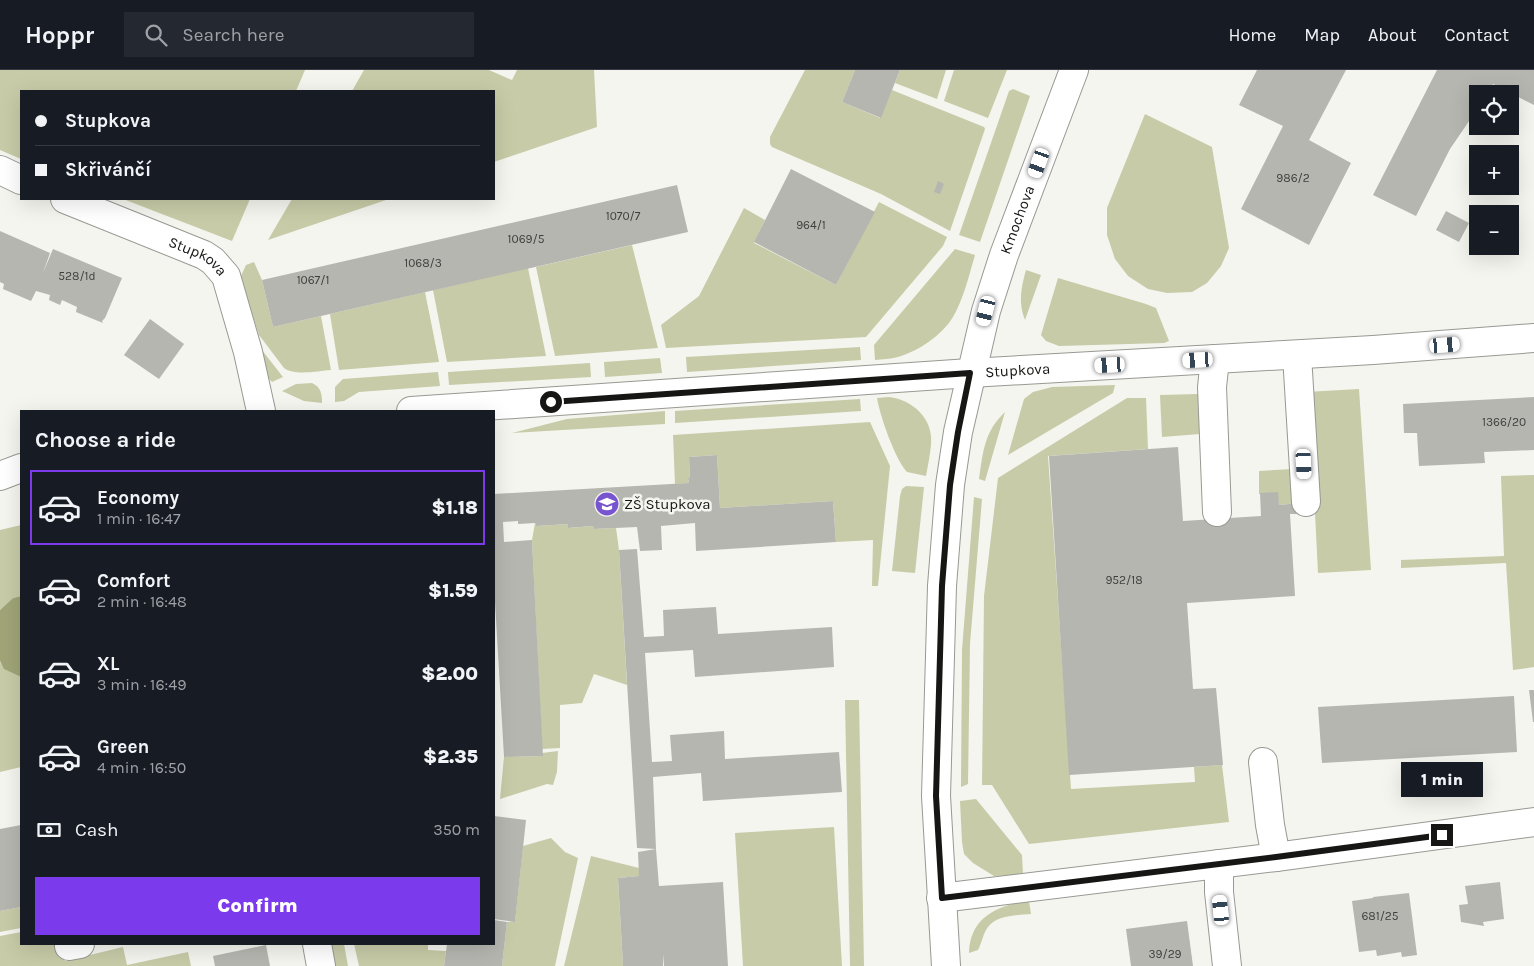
<!DOCTYPE html>
<meta charset="utf-8">
<style>
:root{--surface:#171b24;--page:#242831;--text:#f1f3f6;--muted:#9ea1a6;--line:#363941;--accent:#7c3aed}
body{margin:0;font-family:Karla,sans-serif;background:var(--page);color:var(--text);height:100vh;display:flex;flex-direction:column;font-size:19px;white-space:nowrap}
*{box-sizing:border-box;margin:0}
p{font-size:16px;color:var(--muted)}
.icon{flex:none;width:28px;height:28px;fill:none;stroke:currentColor;stroke-width:2;stroke-linecap:round;stroke-linejoin:round}
.map{position:relative;flex:1;overflow:hidden}
.sheet{position:absolute;left:20px;top:340px;width:475px;height:535px;display:flex;flex-direction:column;background:var(--surface);border-radius:0px;box-shadow:0 5px 20px #0002}
.sheet>*{flex:none}
.banner{position:absolute;left:20px;top:20px;width:475px;height:110px;border-radius:0px;box-shadow:0 5px 20px #0002;display:grid;align-content:center;height:110px;padding:0 15px;background:var(--surface)}
.buttons{position:absolute;left:1469px;top:15px;display:grid;gap:10px}
.buttons a{display:grid;place-items:center;width:50px;height:50px;border-radius:0px;background:var(--surface);box-shadow:0 5px 20px #0002;font-size:25px}
.end{position:absolute;width:22px;height:22px;margin:-11px;border:6px solid #161614;background:#fff;box-shadow:0 0 0 2px #fff}
.from{border-radius:50%}
.bubble{position:absolute;height:35px;border-radius:0px;background:var(--surface);box-shadow:0 5px 20px #0002;font-size:16px;font-weight:800;line-height:35px;text-align:center}
.car{position:absolute;width:15px;height:30px;margin:-15px -8px;border-radius:6px;box-shadow:0 0 4px 1px #0007;background:linear-gradient(#fff 24%,#345 0 40%,#fff 0 76%,#345 0 86%,#fff 0)}
.banner b{display:flex;align-items:center;gap:18px;height:48px;font-size:19px}
.banner b+b{border-top:1px solid var(--line)}
.banner i{width:12px;height:12px;background:var(--text)}
ul{padding:0;list-style:none}
li{display:flex;align-items:center;gap:15px;height:75px;margin:0 10px 8px;padding:0 5px;border:2px solid transparent;border-radius:0px}
li div{flex:1}
li b{display:block;font-size:19px}
li em{font-style:normal;font-weight:800}
li.selected{border-color:var(--accent)}
li>.icon{width:45px;height:45px;stroke-width:1.5}
h2{padding:0 15px;font-size:22px;line-height:60px}
.pay{display:flex;align-items:center;gap:12px;height:55px;padding:0 15px;font-size:19px}
.pay p{margin-inline-start:auto}
.action{display:flex;gap:10px;margin-top:auto;padding:10px 15px}
.action a{flex:1;height:58px;border-radius:0px;background:var(--accent);color:#fff;font-size:20px;font-weight:800;line-height:58px;text-align:center}
header{display:flex;align-items:center;gap:30px;box-sizing:border-box;height:70px;padding:0 25px;background:var(--surface);border-bottom:1px solid var(--line)}
header strong{font-size:24px}
nav{display:flex;gap:28px;margin-inline-start:auto;font-size:18px}
.search{width:350px;height:45px;background:var(--page);display:flex;align-items:center;gap:12px;box-sizing:border-box;padding:0 18px;border-radius:0px;color:var(--muted);font-size:19px}
.map>svg:first-child{display:block}
.green{fill:#c7cba7}
.water{fill:#a0a477}
.building{fill:#b6b6b1}
.lines{fill:none;stroke-linecap:round;stroke-linejoin:round}
.minor-casing{stroke:#989993;stroke-width:30}
.minor{stroke:#fff;stroke-width:28}
.route{stroke:#161614;stroke-width:6}
.labels{text-anchor:middle;dominant-baseline:central;stroke-width:5;stroke-linejoin:round;paint-order:stroke}
.number-label{font-size:12px;fill:#3e3e3b}
.street-label{font-size:15px;fill:#161614;stroke:#f5f5ef}
.poi-label{font-size:15px;fill:#161614;stroke:#f5f5ef;text-anchor:start}
</style>
<header>
<strong>Hoppr</strong>
<div class="search"><svg class="icon" aria-label="search" viewBox="0 0 24 24"><circle cx="10" cy="10" r="6"/><path d="M15 15l6 6"/></svg>Search here</div>
<nav><a>Home</a><a>Map</a><a>About</a><a>Contact</a></nav>
</header>
<div class="map">
<svg width="1534" height="896" viewBox="0 0 1534 896">
<rect width="100%" height="100%" fill="#f5f5ef"/>
<g class="green">
<polygon points="0,0 305,0 296,21 21,21 21,89 0,80"/>
<polygon points="364,0 489,0 512,10 517,0 594,0 597,57 494,92 494,21 352,21"/>
<polygon points="805,0 855,0 842,32 880,48 892,20 984,57 985,59 950,161 881,124 772,77 770,74 770,67"/>
<polygon points="900,0 946,0 937,29 895,13"/>
<polygon points="954,0 1007,0 988,48 944,31"/>
<polygon points="1013,19 1030,26 980,172 959,165 1009,21"/>
<polygon points="1145,44 1212,77 1229,178 1221,196 1207,213 1192,222 1167,223 1148,219 1128,206 1115,189 1107,165 1107,138"/>
<polygon points="123,129 250,129 232,171"/>
<polygon points="292,129 389,129 268,170"/>
<polygon points="879,132 947,167 943,176 866,267 666,278 661,255 699,226 744,138 765,150 754,173 836,215"/>
<polygon points="632,175 658,278 555,286 536,197"/>
<path d="M955 179 975 185C969 205 964 228 953 247 942 265 919 281 898 287 891 289 882 289 875 290L874 275Z"/>
<path d="M254 192 262 210 273 257 321 246 331 300C318 301 295 306 284 298L259 265 241 210V206L246 195Z"/>
<polygon points="528,198 546,286 447,292 433,220"/>
<path d="M1026 200 1041 205 1025 250C1018 233 1021 218 1026 200Z"/>
<polygon points="1058,208 1146,234 1156,238 1169,271 1164,273 1059,276 1046,271 1041,265"/>
<polygon points="425,222 439,292 339,300 330,244"/>
<polygon points="254,270 283,307 272,312 266,306"/>
<polygon points="860,277 861,290 687,302 686,287"/>
<polygon points="660,288 662,303 605,307 604,292"/>
<polygon points="590,293 591,307 449,315 448,302"/>
<polygon points="438,302 440,316 359,322 344,331 335,332 335,317 343,309"/>
<path d="M312 313C321 317 322 324 322 333L304 331 282 321 296 314Z"/>
<polygon points="1115,315 1113,323 1008,385 1024,329 1033,322 1052,317"/>
<polygon points="1359,319 1371,500 1318,503 1315,443 1299,444 1298,433 1279,435 1277,423 1259,424 1259,401 1292,399 1288,323"/>
<polygon points="1198,324 1200,364 1162,367 1160,325"/>
<path d="M889 327C913 330 934 349 931 375 930 385 928 395 926 406L907 402C895 389 880 346 877 328Z"/>
<polygon points="1127,328 1146,328 1148,379 1048,386 1071,719 1195,712 1194,697 1222,695 1229,752 1029,774 992,715 982,715 984,526 998,408"/>
<polygon points="860,329 861,341 675,353 675,341"/>
<polygon points="665,341 665,354 512,363 567,349"/>
<path d="M1005 342 985 411 979 409C983 382 984 362 1005 342Z"/>
<polygon points="870,352 890,396 878,516 872,516 873,470 836,472 833,431 720,438 717,385 689,387 690,408 688,408 689,413 675,414 673,365"/>
<polygon points="1534,405 1534,597 1513,600 1506,493 1401,498 1401,490 1504,486 1501,406"/>
<polygon points="906,416 924,417 915,503 892,501 900,426 902,419"/>
<polygon points="974,427 982,429 970,574 968,714 961,717 962,580"/>
<polygon points="535,453 536,456 568,454 569,458 593,456 594,459 616,458 619,480 627,615 594,604 582,633 560,635 560,678 542,679 532,470"/>
<polygon points="21,455 21,526 13,528 0,540 0,460"/>
<polygon points="0,592 5,599 21,607 21,697 0,702"/>
<polygon points="845,630 859,630 864,896 850,896"/>
<polygon points="558,681 557,702 553,715 547,714 500,729 504,687 542,686 542,683"/>
<polygon points="976,729 1022,785 1023,805 994,806 973,793 964,784 962,772 960,731"/>
<polygon points="834,757 842,896 743,896 735,763"/>
<polygon points="551,768 565,782 578,788 555,896 502,896 507,852 515,851 523,776"/>
<polygon points="591,786 639,798 639,806 618,808 623,896 564,896"/>
<path d="M1029 831 1031 844C1018 845 996 845 988 857 983 863 982 873 978 880L969 883C970 847 998 835 1029 831Z"/>
<polygon points="21,837 21,858 0,862 0,841"/>
<polygon points="21,862 21,874 61,874 65,891 123,877 127,895 188,882 191,896 0,896 0,866"/>
<polygon points="331,874 344,874 348,896 335,896"/>
<polygon points="354,874 428,874 428,880 446,881 444,896 359,896"/>
</g>
<polygon class="water" points="21,526 21,607 4,599 0,591 0,540 13,528"/>
<g class="building">
<polygon points="855,0 900,0 881,48 842,32"/>
<polygon points="1257,0 1346,0 1309,70 1351,93 1309,175 1241,139 1283,56 1239,35"/>
<polygon points="1437,0 1534,0 1534,35 1493,14 1487,24 1478,24 1478,38 1450,79 1416,146 1373,125"/>
<polygon points="791,99 875,142 836,215 754,172"/>
<polygon points="938,111 944,114 940,124 934,122"/>
<polygon points="677,115 688,162 273,257 262,210"/>
<polygon points="1446,141 1469,153 1459,172 1436,160"/>
<polygon points="0,161 50,183 43,203 53,179 122,208 105,248 102,251 103,253 76,242 77,237 62,230 60,235 49,230 50,225 36,221 31,231 3,219 4,214 0,212"/>
<polygon points="150,249 184,274 159,309 124,285"/>
<polygon points="1534,327 1534,380 1484,382 1485,393 1419,396 1417,363 1404,363 1403,334"/>
<polygon points="1178,377 1183,451 1261,446 1260,423 1278,422 1279,435 1299,433 1300,444 1290,444 1295,526 1187,533 1193,619 1216,618 1223,695 1069,705 1049,386"/>
<polygon points="717,385 720,438 833,431 836,472 696,481 695,453 661,456 662,480 640,481 637,457 594,459 593,456 568,458 568,454 536,456 535,453 518,454 518,451 503,452 504,472 532,470 543,686 504,687 494,515 494,424 689,413 688,408 690,408 689,387"/>
<polygon points="637,479 644,567 664,566 663,540 716,537 718,564 832,557 834,597 695,607 693,580 645,583 652,692 672,691 670,665 724,661 725,689 839,682 842,722 703,731 701,703 653,707 656,779 637,778 619,480"/>
<polygon points="1529,620 1534,620 1534,652 1533,652"/>
<polygon points="1514,626 1517,682 1322,693 1318,637"/>
<polygon points="494,746 526,750 515,852 494,849"/>
<polygon points="21,755 21,837 0,841 0,759"/>
<polygon points="656,779 659,816 723,812 728,896 664,896 663,884 663,896 623,896 618,808 639,806 638,782"/>
<polygon points="1500,812 1504,849 1483,852 1484,856 1461,852 1459,835 1468,834 1465,816"/>
<polygon points="1409,823 1417,885 1402,887 1401,882 1377,886 1376,880 1359,882 1352,831 1373,828 1373,827"/>
<polygon points="494,850 507,852 502,896 444,896 447,874 494,874"/>
<polygon points="1187,851 1193,896 1131,896 1126,859"/>
<polygon points="266,875 270,896 215,896 213,886"/>
</g>
<g class="lines">
<defs>
<g id="minor">
<polyline points="0,100 21,110"/>
<path id="s1" d="M65 129 204 185 213 191 226 206 248 282 261 341"/>
<polyline points="1297,285 1306,432"/>
<polyline points="1215,289 1212,317 1217,442"/>
<path id="s2" d="M411 341 970 303 1373 280 1534 268"/>
<polyline points="0,406 21,398"/>
<polyline points="1263,692 1270,755 1276,787"/>
<polyline points="1219,794 1219,822 1227,896"/>
<polyline points="941,828 1276,787 1534,752"/>
<polyline points="317,874 321,896"/>
<polyline points="69,876 80,874"/>
<path id="s3" d="M946 896 936 726 942 516 950 415 958 362 986 241 1004 185 1074 0"/>
</g>
</defs>
<use href="#minor" class="minor-casing"/>
<use href="#minor" class="minor"/>
</g>
<g class="lines">
<polyline class="route" points="551,332 970,303 958,362 950,415 942,516 936,726 942,828 1276,787 1442,765"/>
</g>
<defs>
<symbol id="school-disc" viewBox="-11 -11 22 22"><circle r="9.5" fill="#7655cf" stroke="#f5f5ef"/><path d="M0-5L7-2L0 1L-7-2ZM-4 1L0 2.5L4 1V4Q0 6-4 4Z" fill="#fff"/></symbol>
</defs>
<g fill-rule="evenodd">
<use href="#school-disc" x="593" y="420" width="28" height="28"/>
</g>
<g class="labels">
<g class="number-label">
<text x="1293" y="108">986/2</text>
<text x="623" y="146">1070/7</text>
<text x="811" y="155">964/1</text>
<text x="526" y="169">1069/5</text>
<text x="423" y="193">1068/3</text>
<text x="77" y="206">528/1d</text>
<text x="313" y="210">1067/1</text>
<text x="1504" y="352">1366/20</text>
<text x="1124" y="510">952/18</text>
<text x="1380" y="846">681/25</text>
<text x="1165" y="884">39/29</text>
</g>
<g class="street-label">
<text stroke="none"><textPath href="#s3" startOffset="756">Kmochova</textPath></text>
<text stroke="none"><textPath href="#s1" startOffset="145">Stupkova</textPath></text>
<text stroke="none"><textPath href="#s2" startOffset="608">Stupkova</textPath></text>
</g>
<g class="poi-label">
<text x="624" y="434">ZŠ Stupkova</text>
</g>
</g>
</svg>
<div class="buttons">
<a><svg class="icon" aria-label="locate" viewBox="0 0 24 24"><circle cx="12" cy="12" r="6"/><path d="M12 2v4M12 18v4M2 12h4M18 12h4"/></svg></a>
<a>+</a>
<a>−</a>
</div>
<i class="end from" style="left:551px;top:332px"></i>
<i class="end" style="left:1442px;top:765px"></i>
<div class="bubble" style="left:1401px;top:692px;width:82px">1 min</div>
<i class="car" style="left:1039px;top:93px;rotate:200deg"></i>
<i class="car" style="left:986px;top:241px;rotate:194deg"></i>
<i class="car" style="left:1445px;top:275px;rotate:86deg"></i>
<i class="car" style="left:1198px;top:290px;rotate:267deg"></i>
<i class="car" style="left:1110px;top:295px;rotate:267deg"></i>
<i class="car" style="left:1304px;top:394px;rotate:177deg"></i>
<i class="car" style="left:1221px;top:840px;rotate:354deg"></i>
<div class="banner">
<b><i class="from"></i>Stupkova</b>
<b><i></i>Skřivánčí</b>
</div>
<section class="sheet">
<h2>Choose a ride</h2>
<ul>
<li class="selected"><svg class="icon" aria-label="car" viewBox="0 0 24 24"><path d="M5 17H2v-5l4-1 3-4h7l3 4 3 1v5h-3M9 17h6M6 11h13"/><circle cx="7" cy="17" r="2"/><circle cx="17" cy="17" r="2"/></svg><div><b>Economy</b><p>1 min · 16:47</p></div><em>$1.18</em></li>
<li><svg class="icon" aria-label="car" viewBox="0 0 24 24"><path d="M5 17H2v-5l4-1 3-4h7l3 4 3 1v5h-3M9 17h6M6 11h13"/><circle cx="7" cy="17" r="2"/><circle cx="17" cy="17" r="2"/></svg><div><b>Comfort</b><p>2 min · 16:48</p></div><em>$1.59</em></li>
<li><svg class="icon" aria-label="car" viewBox="0 0 24 24"><path d="M5 17H2v-5l4-1 3-4h7l3 4 3 1v5h-3M9 17h6M6 11h13"/><circle cx="7" cy="17" r="2"/><circle cx="17" cy="17" r="2"/></svg><div><b>XL</b><p>3 min · 16:49</p></div><em>$2.00</em></li>
<li><svg class="icon" aria-label="car" viewBox="0 0 24 24"><path d="M5 17H2v-5l4-1 3-4h7l3 4 3 1v5h-3M9 17h6M6 11h13"/><circle cx="7" cy="17" r="2"/><circle cx="17" cy="17" r="2"/></svg><div><b>Green</b><p>4 min · 16:50</p></div><em>$2.35</em></li>
</ul>
<div class="pay"><svg class="icon" aria-label="cash" viewBox="0 0 24 24"><path d="M3 7h18v10H3z"/><circle cx="12" cy="12" r="2"/></svg>Cash<p>350 m</p></div>
<div class="action"><a>Confirm</a></div>
</section>
</div>
